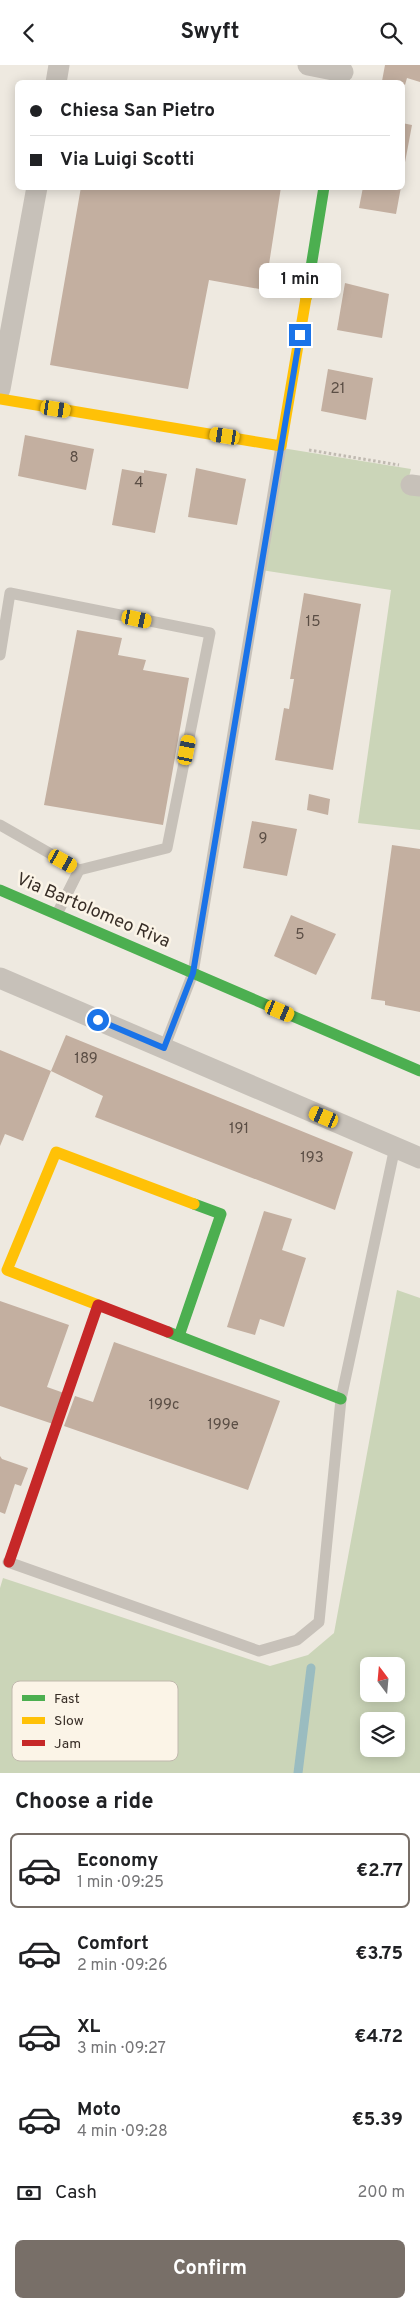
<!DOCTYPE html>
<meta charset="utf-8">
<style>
:root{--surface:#fff;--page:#f6f6f6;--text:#202124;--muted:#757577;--line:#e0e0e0;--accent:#786f68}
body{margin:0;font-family:Overpass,sans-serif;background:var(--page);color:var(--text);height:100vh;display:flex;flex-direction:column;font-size:19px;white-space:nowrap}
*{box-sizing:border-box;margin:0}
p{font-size:16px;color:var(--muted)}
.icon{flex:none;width:28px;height:28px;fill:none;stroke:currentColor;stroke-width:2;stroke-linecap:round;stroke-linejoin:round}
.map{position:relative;height:1708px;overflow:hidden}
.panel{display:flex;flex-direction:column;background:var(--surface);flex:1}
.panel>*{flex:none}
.banner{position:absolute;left:15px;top:15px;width:390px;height:110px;border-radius:8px;box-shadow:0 2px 12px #0003;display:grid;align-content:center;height:110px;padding:0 15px;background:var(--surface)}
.needle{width:32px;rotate:344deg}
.controls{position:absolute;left:360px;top:1592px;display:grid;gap:10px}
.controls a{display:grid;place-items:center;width:45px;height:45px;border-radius:8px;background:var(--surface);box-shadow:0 2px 12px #0003;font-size:25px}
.end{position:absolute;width:22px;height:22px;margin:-11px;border:6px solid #1a73e8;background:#fff;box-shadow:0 0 0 2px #fff}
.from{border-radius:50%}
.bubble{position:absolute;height:35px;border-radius:8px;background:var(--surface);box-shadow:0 2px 12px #0003;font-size:16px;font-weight:700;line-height:35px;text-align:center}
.car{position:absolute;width:15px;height:30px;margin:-15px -8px;border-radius:6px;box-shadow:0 0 4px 1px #0007;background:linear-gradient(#f5c518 24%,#345 0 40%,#f5c518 0 76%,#345 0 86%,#f5c518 0)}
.banner b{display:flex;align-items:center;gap:18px;height:48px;font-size:19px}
.banner b+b{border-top:1px solid var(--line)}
.banner i{width:12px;height:12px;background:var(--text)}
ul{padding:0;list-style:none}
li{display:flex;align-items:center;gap:15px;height:75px;margin:0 10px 8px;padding:0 5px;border:2px solid transparent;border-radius:8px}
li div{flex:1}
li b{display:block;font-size:19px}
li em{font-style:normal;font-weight:700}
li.active{border-color:var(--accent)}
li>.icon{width:45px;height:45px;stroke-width:1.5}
h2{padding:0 15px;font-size:22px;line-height:60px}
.pay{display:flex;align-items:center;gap:12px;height:55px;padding:0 15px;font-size:19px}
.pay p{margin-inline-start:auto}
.action{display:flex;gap:10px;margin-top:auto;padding:10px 15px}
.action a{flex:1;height:58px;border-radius:8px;background:var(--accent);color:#fff;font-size:20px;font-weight:700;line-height:58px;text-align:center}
header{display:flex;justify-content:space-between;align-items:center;height:65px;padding:0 15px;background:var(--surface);font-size:22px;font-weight:700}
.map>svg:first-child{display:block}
.green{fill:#cbd5b8;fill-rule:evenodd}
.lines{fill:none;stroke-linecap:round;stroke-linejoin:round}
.stream{stroke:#9abcc0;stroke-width:9}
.building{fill:#c3afa0}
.path{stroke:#c0bab1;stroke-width:3;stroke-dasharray:2.5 2.5;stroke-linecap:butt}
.lane{stroke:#c7c1b9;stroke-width:11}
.street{stroke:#c7c1b9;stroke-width:21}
.fast{stroke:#4caf50;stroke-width:11}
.slow{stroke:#ffc107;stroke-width:11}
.jam{stroke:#c62828;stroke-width:11}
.route{stroke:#1a73e8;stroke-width:6}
.labels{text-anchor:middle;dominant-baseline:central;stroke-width:5;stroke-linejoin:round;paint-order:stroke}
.number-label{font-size:15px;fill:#5b4e45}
.street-label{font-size:18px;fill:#382e27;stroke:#fbf4e7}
.key{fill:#fbf4e7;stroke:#c0b9ad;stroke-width:1}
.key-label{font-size:14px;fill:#382e27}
</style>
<header><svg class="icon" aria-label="back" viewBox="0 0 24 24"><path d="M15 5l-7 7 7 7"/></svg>Swyft<svg class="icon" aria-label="search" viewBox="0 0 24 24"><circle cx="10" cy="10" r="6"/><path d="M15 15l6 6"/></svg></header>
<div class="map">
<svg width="420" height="1708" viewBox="0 0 420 1708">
<rect width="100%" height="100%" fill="#eee9e0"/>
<g class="green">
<polygon points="282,383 411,404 407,420 420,423 420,765 358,758 391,525 261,505"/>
<path d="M397 1225 420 1233V1708H0V1523L3 1513 270 1601 308 1590 334 1568ZM369 1601H396V1629H369ZM369 1656H396V1684H369Z"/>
</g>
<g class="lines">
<polyline class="stream" points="298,1708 311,1603"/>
</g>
<g class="building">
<polygon points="385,0 420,0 420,17 407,13 405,20 402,18 382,16"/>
<polygon points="402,58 412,60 403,108 402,108"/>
<polygon points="81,122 281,122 265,225 209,215 188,324 50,300"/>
<polygon points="363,122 401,122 396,149 359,143"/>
<polygon points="345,218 389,229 382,273 337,265"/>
<polygon points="328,304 373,313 366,355 321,346"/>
<polygon points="25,370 94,384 86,425 18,411"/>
<polygon points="196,403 246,414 237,460 188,452"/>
<polygon points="122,404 144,408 144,405 167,409 155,468 112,460"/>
<polygon points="304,528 361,539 333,705 275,695 284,643 289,644 294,614 290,614"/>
<polygon points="77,565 122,573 118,590 146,595 143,605 189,613 163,760 44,740"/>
<polygon points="309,729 330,734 328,750 307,745"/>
<polygon points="252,756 297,764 287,811 243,803"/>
<polygon points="392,780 420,784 420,947 385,940 385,936 371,934"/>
<polygon points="291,850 336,869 316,910 274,891"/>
<polygon points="66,970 353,1087 335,1145 95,1052 103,1031 51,1006"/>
<polygon points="0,985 51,1006 23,1076 5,1069 0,1081"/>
<polygon points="264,1146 292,1154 282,1185 306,1193 284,1262 260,1254 255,1270 227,1262"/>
<polygon points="0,1236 69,1260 47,1322 64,1328 53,1359 0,1341"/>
<polygon points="114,1277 280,1336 248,1425 64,1361 75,1331 93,1337"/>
<polygon points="0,1391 2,1394 28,1403 21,1421 15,1419 5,1449 0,1447"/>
</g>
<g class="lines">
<polyline class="path" points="309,385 399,400"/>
<g class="lane">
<polyline points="0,590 10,528 210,568 167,783 79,805 0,760"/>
<polyline points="57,849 79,805"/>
<polyline points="164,983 193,908 281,381"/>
<polyline points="8,1497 259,1586 297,1575 319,1557 341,1334 395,1082"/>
</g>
<g class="street">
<polyline points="308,0 343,7"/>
<polyline points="56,18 59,0"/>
<polyline points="0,324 37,122"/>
<polyline points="411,420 420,421"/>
<polyline points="0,913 420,1093"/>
</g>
<g class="fast">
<polyline points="306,233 324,122"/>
<polyline points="0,825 420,1006"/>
<polyline points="168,1267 341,1334"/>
<polyline points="179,1271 221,1149 194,1139"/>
</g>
<g class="slow">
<polyline points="0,334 281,381 306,233"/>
<polyline points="98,1240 7,1205 56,1087 194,1139"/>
</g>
<polyline class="jam" points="9,1497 98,1240 168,1267"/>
</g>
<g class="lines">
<polyline class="route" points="98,955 164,983 193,908 300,270"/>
</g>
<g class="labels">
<g class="number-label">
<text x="338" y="324">21</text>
<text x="74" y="393">8</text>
<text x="139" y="418">4</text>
<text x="313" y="557">15</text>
<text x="263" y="774">9</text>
<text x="300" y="870">5</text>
<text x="86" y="994">189</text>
<text x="239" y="1064">191</text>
<text x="312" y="1093">193</text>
<text x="164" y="1340">199c</text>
<text x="223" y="1360">199e</text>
</g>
<g class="street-label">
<text transform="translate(93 846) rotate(23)">Via Bartolomeo Riva</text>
</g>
</g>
<rect x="12" y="1616" width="166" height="80" rx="8" class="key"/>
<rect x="22" y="1630" width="23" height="6" fill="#4caf50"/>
<rect x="22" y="1652" width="23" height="7" fill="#ffc107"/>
<rect x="22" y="1675" width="23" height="6" fill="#c62828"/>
<g class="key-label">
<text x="54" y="1638">Fast</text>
<text x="54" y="1660">Slow</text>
<text x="54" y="1683">Jam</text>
</g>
</svg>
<div class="controls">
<a><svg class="needle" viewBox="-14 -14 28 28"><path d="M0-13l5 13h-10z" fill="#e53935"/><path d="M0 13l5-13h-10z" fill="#757577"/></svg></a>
<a><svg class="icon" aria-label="layers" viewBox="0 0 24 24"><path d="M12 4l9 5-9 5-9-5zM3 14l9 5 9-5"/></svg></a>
</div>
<i class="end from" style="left:98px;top:955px"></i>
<i class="end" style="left:300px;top:270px"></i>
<div class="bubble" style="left:259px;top:198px;width:82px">1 min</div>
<i class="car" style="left:56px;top:344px;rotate:99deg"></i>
<i class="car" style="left:225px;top:371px;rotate:279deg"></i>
<i class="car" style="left:137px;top:554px;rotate:102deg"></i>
<i class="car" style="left:187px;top:685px;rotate:11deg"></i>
<i class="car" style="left:63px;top:796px;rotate:119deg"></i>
<i class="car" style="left:280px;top:946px;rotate:113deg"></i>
<i class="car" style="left:324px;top:1052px;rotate:293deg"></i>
<div class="banner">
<b><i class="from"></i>Chiesa San Pietro</b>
<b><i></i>Via Luigi Scotti</b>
</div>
</div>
<section class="panel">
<h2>Choose a ride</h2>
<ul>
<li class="active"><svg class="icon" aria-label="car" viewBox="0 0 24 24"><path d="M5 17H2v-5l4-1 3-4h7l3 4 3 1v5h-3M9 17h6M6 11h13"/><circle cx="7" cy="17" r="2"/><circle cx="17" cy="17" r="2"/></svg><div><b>Economy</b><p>1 min · 09:25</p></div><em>€2.77</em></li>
<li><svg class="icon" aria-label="car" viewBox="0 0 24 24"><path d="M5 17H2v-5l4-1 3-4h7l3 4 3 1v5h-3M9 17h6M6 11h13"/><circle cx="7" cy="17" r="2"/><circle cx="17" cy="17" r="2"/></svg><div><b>Comfort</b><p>2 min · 09:26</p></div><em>€3.75</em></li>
<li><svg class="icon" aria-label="car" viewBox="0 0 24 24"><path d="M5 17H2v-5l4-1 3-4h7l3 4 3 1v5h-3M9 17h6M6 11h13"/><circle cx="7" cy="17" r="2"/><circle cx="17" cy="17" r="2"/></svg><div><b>XL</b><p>3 min · 09:27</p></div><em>€4.72</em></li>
<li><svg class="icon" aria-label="car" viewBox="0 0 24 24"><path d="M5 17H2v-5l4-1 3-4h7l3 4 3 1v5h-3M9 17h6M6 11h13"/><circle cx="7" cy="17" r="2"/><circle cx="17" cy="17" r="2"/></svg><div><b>Moto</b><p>4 min · 09:28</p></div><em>€5.39</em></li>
</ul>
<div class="pay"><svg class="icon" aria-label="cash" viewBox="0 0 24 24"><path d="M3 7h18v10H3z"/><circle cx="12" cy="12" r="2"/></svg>Cash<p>200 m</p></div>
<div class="action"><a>Confirm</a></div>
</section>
